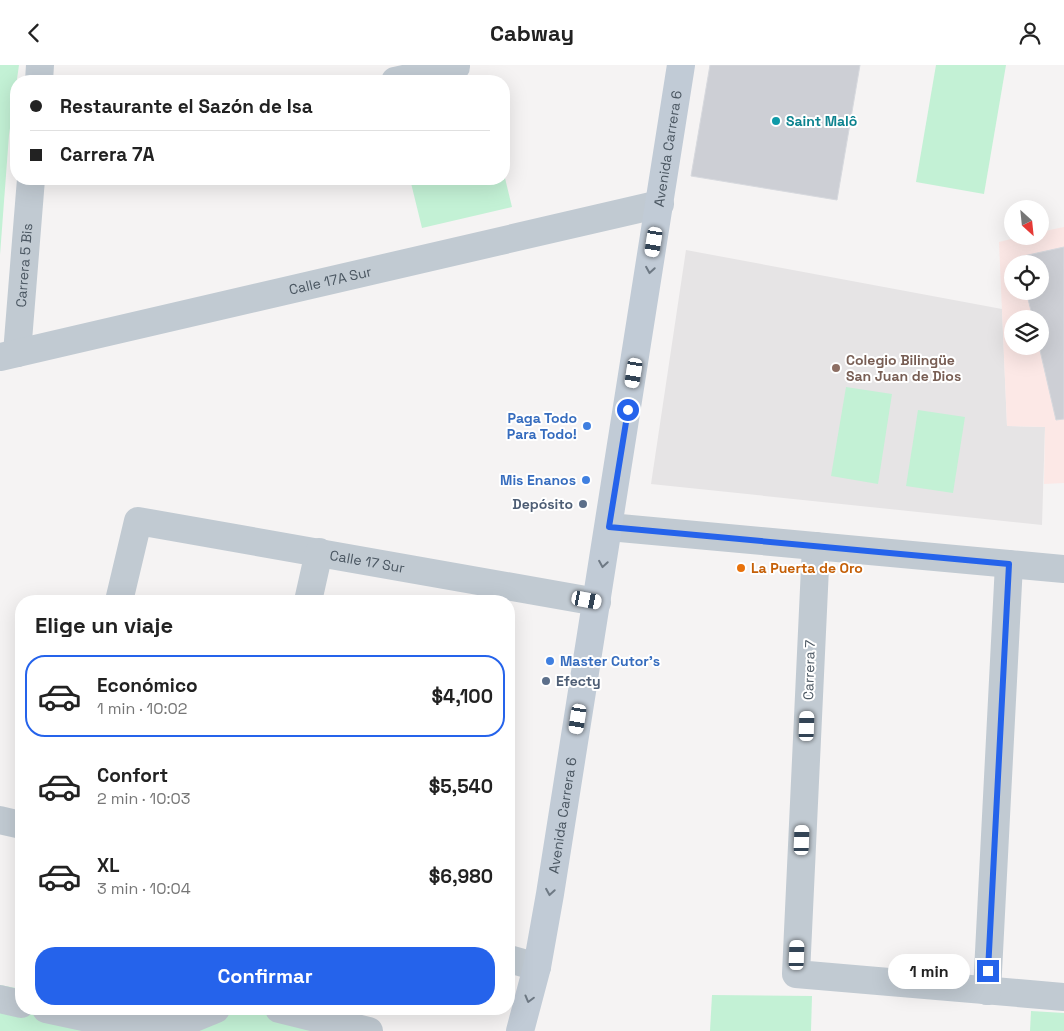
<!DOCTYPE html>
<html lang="es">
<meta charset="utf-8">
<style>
:root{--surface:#fff;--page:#f6f6f6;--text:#222;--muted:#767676;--line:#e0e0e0;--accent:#2563eb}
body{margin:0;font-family:"Space Grotesk",sans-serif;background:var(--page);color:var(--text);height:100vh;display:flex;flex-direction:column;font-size:19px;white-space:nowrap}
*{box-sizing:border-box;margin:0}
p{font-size:16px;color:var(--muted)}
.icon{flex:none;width:28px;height:28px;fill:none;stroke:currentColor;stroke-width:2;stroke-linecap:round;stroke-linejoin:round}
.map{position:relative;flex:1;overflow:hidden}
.sheet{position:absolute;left:15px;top:530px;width:500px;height:420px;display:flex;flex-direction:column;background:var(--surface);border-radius:20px;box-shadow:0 5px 20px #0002}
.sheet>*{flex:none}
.banner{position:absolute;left:10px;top:10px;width:500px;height:110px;border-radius:20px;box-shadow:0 5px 20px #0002;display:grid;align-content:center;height:110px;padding:0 20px;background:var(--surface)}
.needle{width:32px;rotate:153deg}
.buttons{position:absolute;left:1004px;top:135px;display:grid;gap:10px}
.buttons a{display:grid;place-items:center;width:45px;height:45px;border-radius:50%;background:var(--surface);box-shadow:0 5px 20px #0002;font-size:25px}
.end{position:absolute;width:22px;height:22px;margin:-11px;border:6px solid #2563eb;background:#fff;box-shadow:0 0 0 2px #fff}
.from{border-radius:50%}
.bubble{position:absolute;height:35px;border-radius:18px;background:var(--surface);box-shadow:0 5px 20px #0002;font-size:16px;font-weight:700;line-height:35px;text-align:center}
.car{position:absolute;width:15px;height:30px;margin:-15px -8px;border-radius:6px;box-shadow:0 0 4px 1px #0007;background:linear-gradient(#fff 24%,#345 0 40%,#fff 0 76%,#345 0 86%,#fff 0)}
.banner b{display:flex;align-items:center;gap:18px;height:48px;font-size:19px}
.banner b+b{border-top:1px solid var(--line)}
.banner i{width:12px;height:12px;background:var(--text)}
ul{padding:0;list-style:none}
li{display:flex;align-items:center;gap:15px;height:82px;margin:0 10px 8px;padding:0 10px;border:2px solid transparent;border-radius:20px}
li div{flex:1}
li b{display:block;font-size:19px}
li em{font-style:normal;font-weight:700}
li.on{border-color:var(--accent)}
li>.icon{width:45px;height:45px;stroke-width:1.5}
h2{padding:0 20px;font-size:22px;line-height:60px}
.primary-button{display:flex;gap:10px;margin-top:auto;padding:10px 20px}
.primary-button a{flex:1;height:58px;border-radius:20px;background:var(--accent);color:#fff;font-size:20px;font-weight:700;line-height:58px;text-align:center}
header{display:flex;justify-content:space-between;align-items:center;height:65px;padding:0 20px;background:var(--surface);font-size:22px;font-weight:700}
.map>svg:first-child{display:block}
.education{fill:#e6e4e5}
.medical{fill:#fce8e6;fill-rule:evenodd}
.green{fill:#c3f1d5}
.building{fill:#cdcfd5;stroke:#d7d9de}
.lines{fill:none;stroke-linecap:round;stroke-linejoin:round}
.minor{stroke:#c1cad2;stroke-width:28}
.tertiary{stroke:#c1cad2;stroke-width:28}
.secondary{stroke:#c1cbd6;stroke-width:28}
.oneway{stroke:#6e7984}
.route{stroke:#2563eb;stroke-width:6}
.culture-dot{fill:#0f9aa8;stroke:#fff;stroke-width:2}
.education-dot{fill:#8d6e63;stroke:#fff;stroke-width:2}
.shop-dot{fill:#3f7fe0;stroke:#fff;stroke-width:2}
.service-dot{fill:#5c6f8a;stroke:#fff;stroke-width:2}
.food-dot{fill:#e8710a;stroke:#fff;stroke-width:2}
.labels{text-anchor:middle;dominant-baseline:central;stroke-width:4;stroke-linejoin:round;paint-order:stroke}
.culture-label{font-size:14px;font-weight:bold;fill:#0d838f;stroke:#fff;text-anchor:start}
.street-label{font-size:14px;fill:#4a5661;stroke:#fff}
.education-label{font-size:14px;font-weight:bold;fill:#785e54;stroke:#fff;text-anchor:start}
.shop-label{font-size:14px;font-weight:bold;fill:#366cbe;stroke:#fff;text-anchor:end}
.service-label{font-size:14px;font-weight:bold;fill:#4e5e75;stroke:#fff;text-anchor:end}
.food-label{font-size:14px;font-weight:bold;fill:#c56008;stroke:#fff;text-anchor:start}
</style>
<header><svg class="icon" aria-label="back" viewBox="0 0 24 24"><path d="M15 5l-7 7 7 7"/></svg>Cabway<svg class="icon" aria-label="person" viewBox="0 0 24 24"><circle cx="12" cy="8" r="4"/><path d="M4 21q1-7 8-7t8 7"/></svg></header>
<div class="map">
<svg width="1064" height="966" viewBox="0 0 1064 966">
<rect width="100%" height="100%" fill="#f5f3f3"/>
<polygon class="education" points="686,185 1002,244 1007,361 1045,362 1042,460 651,419"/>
<path class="medical" d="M1064 162V418L1044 419 1045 362 1007 361 999 177 1023 171H1040V167ZM1012 199H1040V226H1012ZM1012 254H1040V281H1012Z"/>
<g class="green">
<polygon points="0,0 19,0 9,70 0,190"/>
<polygon points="936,0 1006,0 984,129 916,117"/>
<polygon points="504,109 512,142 422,163 410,114 504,114"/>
<polygon points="846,322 892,329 878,419 831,411"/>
<polygon points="918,345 965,352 953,428 906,421"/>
<polygon points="0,920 21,924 21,944 115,944 169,955 172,944 301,944 375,966 0,966"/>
<polygon points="712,930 812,931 811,966 710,966"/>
<polygon points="1031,946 1064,948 1064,966 1030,966"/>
</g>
<g class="building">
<polygon points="710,0 860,0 837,135 691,111"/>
<polygon points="1064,182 1064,354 1056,355 1039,281 1040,254 1033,254 1026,226 1040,226 1040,199 1020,199 1019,192"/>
</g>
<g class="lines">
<g class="minor">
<polyline points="39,16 40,0"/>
<polyline points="395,16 456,2 456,0"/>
<path id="s1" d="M17 288 31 114"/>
<polyline points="816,481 796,909 1064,932"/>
<path id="s2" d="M119 536 138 456 597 537"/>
<polyline points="308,536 319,487"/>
<polyline points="0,755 21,760"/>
<polyline points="509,894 537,902"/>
<polyline points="987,926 1009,499"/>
<polyline points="0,934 21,939"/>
<polyline points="46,944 125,961 170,963 216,944"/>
<polyline points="279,944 369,966"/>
</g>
<g class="tertiary">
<path id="s3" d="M0 292 660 139"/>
<polyline points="609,462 1064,504"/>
</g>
<path class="secondary" id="s4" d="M520 966 537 902 550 829 681 0"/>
</g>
<defs><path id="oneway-chevron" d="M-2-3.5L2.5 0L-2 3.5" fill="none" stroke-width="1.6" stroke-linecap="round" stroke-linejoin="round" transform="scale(1.25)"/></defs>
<g class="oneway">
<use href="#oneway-chevron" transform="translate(650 205) rotate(99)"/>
<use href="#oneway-chevron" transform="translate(603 499) rotate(99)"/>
<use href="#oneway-chevron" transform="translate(550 827) rotate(99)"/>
<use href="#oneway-chevron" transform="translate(529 934) rotate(105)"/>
</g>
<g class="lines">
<polyline class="route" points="628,345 609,462 1009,499 988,906"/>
</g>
<circle class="culture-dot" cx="776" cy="56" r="5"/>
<circle class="education-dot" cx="836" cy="303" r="5"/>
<g class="shop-dot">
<circle cx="587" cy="361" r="5"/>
<circle cx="586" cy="415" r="5"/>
<circle cx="550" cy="596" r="5"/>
</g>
<g class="service-dot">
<circle cx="583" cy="439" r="5"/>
<circle cx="546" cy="616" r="5"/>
</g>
<circle class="food-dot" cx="741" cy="503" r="5"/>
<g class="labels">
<g class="culture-label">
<text x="786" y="56">Saint Malô</text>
</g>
<g class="street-label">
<text stroke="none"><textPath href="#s4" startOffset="895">Avenida Carrera 6</textPath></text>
<text stroke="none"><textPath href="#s1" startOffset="88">Carrera 5 Bis</textPath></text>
<text stroke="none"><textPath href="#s3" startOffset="339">Calle 17A Sur</textPath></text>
<text stroke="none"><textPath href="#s2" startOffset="315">Calle 17 Sur</textPath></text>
<text transform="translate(809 605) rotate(-88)">Carrera 7</text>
<text stroke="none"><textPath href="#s4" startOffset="220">Avenida Carrera 6</textPath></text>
</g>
<g class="education-label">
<text x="846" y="295">Colegio Bilingüe<tspan x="846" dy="16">San Juan de Dios</tspan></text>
</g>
<g class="shop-label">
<text x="577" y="353">Paga Todo<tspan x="577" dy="16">Para Todo!</tspan></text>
<text x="576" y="415">Mis Enanos</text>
<text x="560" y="596" text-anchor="start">Master Cutor's</text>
</g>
<g class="service-label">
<text x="573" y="439">Depósito</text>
<text x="556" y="616" text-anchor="start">Efecty</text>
</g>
<g class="food-label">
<text x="751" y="503">La Puerta de Oro</text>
</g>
</g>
</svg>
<div class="buttons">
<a><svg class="needle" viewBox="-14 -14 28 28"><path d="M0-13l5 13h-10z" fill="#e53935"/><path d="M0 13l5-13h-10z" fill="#767676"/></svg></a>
<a><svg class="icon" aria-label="locate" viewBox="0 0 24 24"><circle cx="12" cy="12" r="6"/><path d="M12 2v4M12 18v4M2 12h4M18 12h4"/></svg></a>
<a><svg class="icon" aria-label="layers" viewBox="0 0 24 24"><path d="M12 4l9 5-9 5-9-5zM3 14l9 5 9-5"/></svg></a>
</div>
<i class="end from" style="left:628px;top:345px"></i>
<i class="end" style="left:988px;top:906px"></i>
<div class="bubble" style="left:888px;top:889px;width:82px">1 min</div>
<i class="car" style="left:654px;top:177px;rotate:189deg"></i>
<i class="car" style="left:634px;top:308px;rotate:189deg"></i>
<i class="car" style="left:587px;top:535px;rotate:101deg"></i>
<i class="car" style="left:578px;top:654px;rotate:189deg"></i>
<i class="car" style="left:807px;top:661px;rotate:2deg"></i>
<i class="car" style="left:802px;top:775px;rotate:2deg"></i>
<i class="car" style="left:797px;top:890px;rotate:2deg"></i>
<div class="banner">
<b><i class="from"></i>Restaurante el Sazón de Isa</b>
<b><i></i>Carrera 7A</b>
</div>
<section class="sheet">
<h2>Elige un viaje</h2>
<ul>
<li class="on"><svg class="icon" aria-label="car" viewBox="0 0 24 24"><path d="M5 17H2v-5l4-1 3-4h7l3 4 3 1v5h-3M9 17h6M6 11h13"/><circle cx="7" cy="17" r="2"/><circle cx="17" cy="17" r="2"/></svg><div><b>Económico</b><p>1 min · 10:02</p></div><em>$4,100</em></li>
<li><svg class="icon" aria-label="car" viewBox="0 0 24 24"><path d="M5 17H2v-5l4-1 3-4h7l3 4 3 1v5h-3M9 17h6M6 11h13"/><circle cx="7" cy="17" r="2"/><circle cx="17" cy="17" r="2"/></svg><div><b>Confort</b><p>2 min · 10:03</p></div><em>$5,540</em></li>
<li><svg class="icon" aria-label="car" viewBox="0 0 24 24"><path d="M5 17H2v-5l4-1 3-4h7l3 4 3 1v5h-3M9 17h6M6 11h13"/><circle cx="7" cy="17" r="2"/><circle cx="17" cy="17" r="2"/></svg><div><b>XL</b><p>3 min · 10:04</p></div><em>$6,980</em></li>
</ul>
<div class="primary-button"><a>Confirmar</a></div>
</section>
</div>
